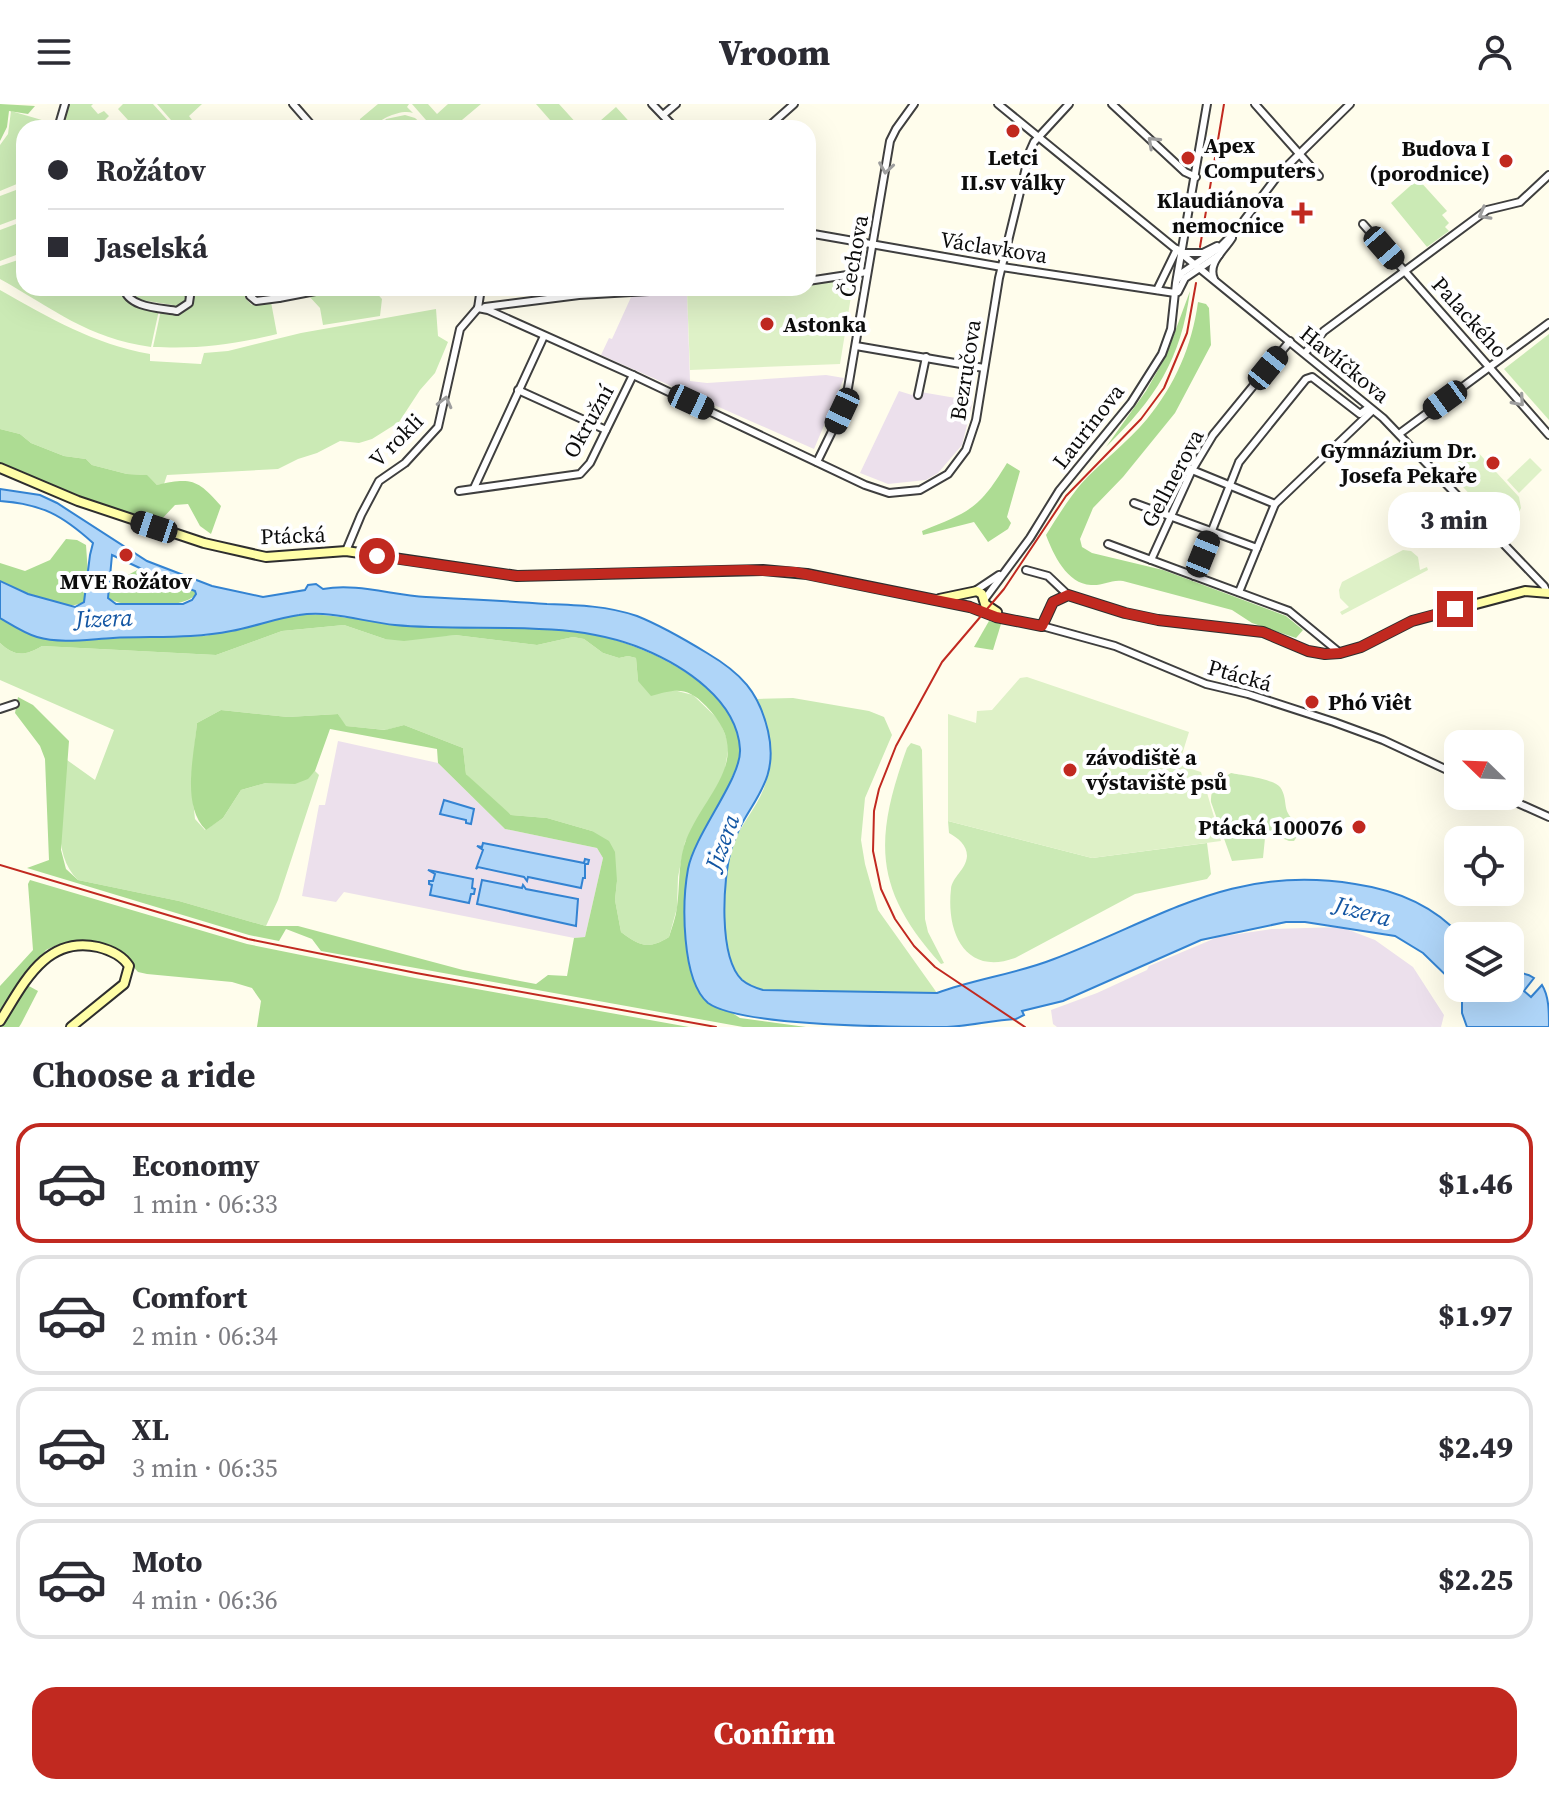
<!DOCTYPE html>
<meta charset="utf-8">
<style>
:root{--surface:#fff;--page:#f2f2f3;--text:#2b2b33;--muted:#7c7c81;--line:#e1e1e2;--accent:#c12920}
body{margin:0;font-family:"Source Serif 4",serif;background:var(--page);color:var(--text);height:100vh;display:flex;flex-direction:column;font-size:30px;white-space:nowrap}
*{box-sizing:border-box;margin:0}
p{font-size:26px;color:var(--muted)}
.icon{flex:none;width:44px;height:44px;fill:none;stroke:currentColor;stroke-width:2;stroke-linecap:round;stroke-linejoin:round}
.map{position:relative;height:923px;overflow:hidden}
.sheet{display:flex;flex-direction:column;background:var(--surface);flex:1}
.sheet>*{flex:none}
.top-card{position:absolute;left:16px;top:16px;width:800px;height:176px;border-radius:24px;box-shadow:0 8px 32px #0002;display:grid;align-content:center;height:176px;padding:0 32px;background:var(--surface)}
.needle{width:52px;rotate:293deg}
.controls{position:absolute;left:1444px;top:626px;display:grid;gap:16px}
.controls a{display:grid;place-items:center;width:80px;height:80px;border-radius:16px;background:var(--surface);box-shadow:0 8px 32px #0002;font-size:40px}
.end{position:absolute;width:36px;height:36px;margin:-18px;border:10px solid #c12920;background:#fff;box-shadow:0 0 0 4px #fff}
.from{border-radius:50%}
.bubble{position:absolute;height:56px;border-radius:24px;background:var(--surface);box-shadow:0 8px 32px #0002;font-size:26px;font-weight:800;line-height:56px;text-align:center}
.car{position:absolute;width:24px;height:48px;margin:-24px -12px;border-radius:10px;box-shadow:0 0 6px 2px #0007;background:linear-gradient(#222 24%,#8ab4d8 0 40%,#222 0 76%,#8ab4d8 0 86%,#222 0)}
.top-card b{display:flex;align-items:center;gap:28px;height:76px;font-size:30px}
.top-card b+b{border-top:2px solid var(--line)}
.top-card i{width:20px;height:20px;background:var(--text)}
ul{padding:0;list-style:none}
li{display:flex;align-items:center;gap:24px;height:120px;margin:0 16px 12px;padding:0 16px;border:4px solid var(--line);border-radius:24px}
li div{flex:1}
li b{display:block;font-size:30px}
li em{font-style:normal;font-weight:800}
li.current{border-color:var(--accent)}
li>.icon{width:72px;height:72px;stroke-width:1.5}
h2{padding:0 32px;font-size:36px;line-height:96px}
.button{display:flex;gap:16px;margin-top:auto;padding:16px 32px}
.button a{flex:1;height:92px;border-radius:24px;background:var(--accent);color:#fff;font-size:32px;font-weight:800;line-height:92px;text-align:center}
header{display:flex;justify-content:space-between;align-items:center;height:104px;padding:0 32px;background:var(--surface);font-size:36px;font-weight:800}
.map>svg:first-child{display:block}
.industrial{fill:#ece0ec}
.green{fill:#cbeab5}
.forest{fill:#addc93}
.pitch{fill:#def1c7}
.water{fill:#afd5f8;stroke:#3383d2;stroke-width:2;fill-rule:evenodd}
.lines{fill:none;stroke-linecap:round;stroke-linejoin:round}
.street-casing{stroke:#3f3f3f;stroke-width:10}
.secondary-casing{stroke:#2e2e2e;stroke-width:12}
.street{stroke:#fff;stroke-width:6}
.secondary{stroke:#fffea7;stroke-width:8}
.rail{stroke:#c12920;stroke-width:2}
.oneway{stroke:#9e9e9e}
.route{stroke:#c12920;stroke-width:10}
.poi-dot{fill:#c12920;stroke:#fff;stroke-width:3}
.labels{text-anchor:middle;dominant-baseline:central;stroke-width:8;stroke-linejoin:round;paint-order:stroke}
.poi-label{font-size:22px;font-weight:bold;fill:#0c0c0c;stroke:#fff;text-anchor:start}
.street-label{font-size:22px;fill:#0c0c0c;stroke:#fff}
.water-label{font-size:24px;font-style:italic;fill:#1255a2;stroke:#fff}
</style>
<header><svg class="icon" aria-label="menu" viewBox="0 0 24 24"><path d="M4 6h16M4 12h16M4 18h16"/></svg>Vroom<svg class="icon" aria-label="person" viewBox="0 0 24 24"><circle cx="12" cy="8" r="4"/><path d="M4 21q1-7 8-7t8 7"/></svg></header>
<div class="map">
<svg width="1549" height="923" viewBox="0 0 1549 923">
<rect width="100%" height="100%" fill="#fffdec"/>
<g class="industrial">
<polygon points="687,187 690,277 707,279 826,271 844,274 814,345 601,251 609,234 612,235 632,191"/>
<polygon points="899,287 912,291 915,287 973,297 962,341 938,369 926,376 888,380 860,369"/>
<polygon points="338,637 438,659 505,725 597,744 603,754 585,833 574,834 344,788 336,798 302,792 319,701 325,701"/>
<polygon points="1341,823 1375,836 1413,863 1444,911 1441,923 1057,923 1053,920 1051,906 1097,889 1147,866 1149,862 1218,833 1272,825"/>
</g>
<g class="green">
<polygon points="69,0 93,0 91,2 98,10 104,7 109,12 105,16 112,24 63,24"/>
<polygon points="123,0 153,0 171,20 167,24 160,24 153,16 144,24 123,24 128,16 118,5"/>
<polygon points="157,0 202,0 189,12 195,20 190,24 178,24"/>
<path d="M378 0H409L407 3 413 9C401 5 379 15 373 24H359L360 15Z"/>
<polygon points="412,0 428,0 437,10 448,0 481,0 456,21 453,18 447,24 433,24"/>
<polygon points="536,0 559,0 578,21 583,17 585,21 583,24 557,24"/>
<polygon points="616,3 635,24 614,24 610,20 606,24 592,24"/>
<polygon points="11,7 52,19 50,24 24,24 24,77 0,87 0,41 8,30"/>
<polygon points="405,11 415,14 426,24 378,24 386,15"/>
<polygon points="1418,75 1447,107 1442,111 1449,119 1445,123 1449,127 1427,143 1391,99"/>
<polygon points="24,83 24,112 0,121 0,92"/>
<polygon points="24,117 24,148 0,157 0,126"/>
<path d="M24 154V184H122L129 198 159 206 151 243C87 234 54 205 0 175V162Z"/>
<polygon points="127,184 167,184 179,187 181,184 186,190 187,195 180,203 175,203 173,201 135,195 128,191"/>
<path d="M190 184H249L245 194 252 201 271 198 277 230C231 241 201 245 153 243L161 206 177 210 186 207 193 196Z"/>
<polygon points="336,184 372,184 382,195 380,212 323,221 320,204 309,192 335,187"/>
<path d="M0 186C50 214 93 240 150 250V257L201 260 204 249 228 247 301 229 436 205 438 232 448 238 435 269 420 286 399 318 372 335 359 339 340 337 317 349 298 355 278 365 167 371 164 380 157 381 146 371 127 370 92 361 86 355 64 352 31 339 20 330 0 325Z"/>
<polygon points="1549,230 1549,316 1504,265"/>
<path d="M344 521 385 535 455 531 537 541 573 533 584 535 603 549 619 554 628 552 636 554 638 577 693 591 720 617 729 641 724 670 685 738 678 773 677 804 669 833C648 846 640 842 621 828L615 796 617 777 592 727 547 714 511 711 489 694 466 670 463 644 404 621 386 626 345 622 338 610 288 613 221 606 197 619 191 678 195 715 205 726 223 714 241 686C249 684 258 681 266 679 286 675 300 683 315 667L319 671 278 796 266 822 179 797 78 776C48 747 64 694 67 656L95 676 114 626 0 576V539C15 553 25 552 42 542L216 551 282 527Z"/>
<path d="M793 594 869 607 884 613 892 631 865 694 861 736 865 760 878 806 937 889 763 886C755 884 748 881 742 875 718 853 723 773 732 744 739 722 756 705 764 684 776 654 769 623 757 595Z"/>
<path d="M911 639 920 642 922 646 925 815 928 828 944 859 941 860C873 785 874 736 907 644Z"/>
<path d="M1231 669C1241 671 1274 675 1280 683 1290 697 1279 709 1300 720L1302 725 1294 737H1289L1272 730 1265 734 1263 754 1232 757 1211 698C1210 684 1219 676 1231 669Z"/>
<path d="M948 717 1092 754 1207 739 1211 770 1207 775 1135 790 1015 854C965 872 946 828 951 785 952 773 966 766 967 752 967 741 958 734 949 729Z"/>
</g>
<g class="forest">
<polygon points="0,0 35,2 28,10 9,7 7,23 0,37"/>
<path d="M1190 187C1181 256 1155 295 1106 343L1146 287 1166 252Z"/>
<path d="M1198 198 1206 200 1209 204 1211 241 1175 309 1123 373 1093 404 1080 435 1082 443 1092 449 1163 466 1286 512 1303 526 1296 534 1252 519 1232 506 1123 477C1111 475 1103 482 1091 481 1067 480 1053 450 1046 431 1057 413 1068 396 1081 380 1102 357 1127 339 1147 315 1175 281 1192 242 1198 198Z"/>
<path d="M0 325 20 330 31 339 64 352 86 355 92 361 127 370 147 371 157 381C192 373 198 376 221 402L211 430 200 422 188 400 175 401 159 418 75 392 0 360Z"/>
<path d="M1007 359 1020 367 1007 413 1011 419 1008 425 988 438 974 418 923 431 922 427C971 407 979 405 1007 359Z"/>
<path d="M66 435 77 436 86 441 88 470 84 498C63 510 21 487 0 477V459L25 467 50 456Z"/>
<path d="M141 464 195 487 196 490C186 505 123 505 108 494L111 473 126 472Z"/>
<path d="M299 510C320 510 339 513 360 515 386 517 413 518 439 520 493 523 551 520 603 533 653 544 748 590 740 653 739 660 734 668 731 675L685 819 689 857 698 887 740 914 806 923H743L321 847 312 835 286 825 279 837 249 831 27 764 49 756 45 655 40 642 15 609 18 593 33 601 69 637 61 746 66 765 78 776 179 797 266 822H298L463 866 536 880 548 871 567 872 574 834 585 833 603 754 597 744 505 725 438 659 437 645 330 625 315 667 308 675 295 680 266 679 241 686 223 714 206 726C181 701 194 652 197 619L221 606 288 613 338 610 346 622 385 626 404 621 463 644 466 670 511 711 547 714 592 727 609 737 615 748 617 777 615 796 621 828C640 842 648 846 669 833 672 823 676 813 677 803 680 782 678 763 684 742 701 690 759 656 706 602 687 582 675 585 651 592L638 577 636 554 628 552 619 554 603 549 584 535 573 533 537 541 455 531 404 537 385 535 344 521 282 527 216 551 42 542C25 552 15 553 0 539V514L38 533 81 535 205 532Z"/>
<polygon points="989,517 1001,520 993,546 974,543"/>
<polygon points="30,776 247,840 415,874 689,923 257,923 261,897 252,884 232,878 147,870 138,868 124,852 76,838 57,841 46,846 0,908 0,882 33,846 28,780"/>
<polygon points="27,881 38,887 21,920 19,923 0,923"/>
</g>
<g class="pitch">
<polygon points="854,174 840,260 690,266 687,187 808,184 808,180"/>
<polygon points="1474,344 1519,393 1521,404 1515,416 1504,421 1494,417 1454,373 1458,356 1473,351 1470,347"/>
<polygon points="1530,354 1542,366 1519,389 1507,376"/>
<polygon points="1403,446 1411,447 1418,453 1420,466 1427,463 1428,466 1342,511 1340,508 1349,503 1340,494 1339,486 1342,478"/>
<polygon points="1027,573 1189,628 1180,657 1185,659 1185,663 1201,668 1221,737 1092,754 948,717 948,610 976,619 977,607 992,606 1020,574"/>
</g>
<g class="water">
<path d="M0 385 40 391 57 399 147 457 212 482 263 493 305 486 308 481 316 480 323 485C357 479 391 491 426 493 466 495 507 497 547 500 578 501 608 502 637 512 662 522 684 535 707 549 741 569 759 588 768 627 781 683 744 700 731 746 723 775 718 853 742 876 748 881 756 884 763 886L937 889C975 875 1016 870 1054 855 1162 814 1232 760 1355 780 1396 786 1433 801 1461 832H1458V884H1510V871C1519 869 1526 868 1534 874L1524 887 1531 893 1542 881C1549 892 1549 908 1549 923H1467L1462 909V894L1456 881 1423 849 1395 832 1305 818H1286L1201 836 1063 897 1022 907 1024 911 1016 915C993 916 970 922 947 923 898 923 742 923 708 899 681 876 682 798 688 765 695 729 742 674 740 645 737 596 684 562 643 545 565 513 478 529 395 521 364 518 331 506 299 511 276 514 254 523 231 527 192 535 153 532 113 534 90 535 60 540 37 533 24 529 12 521 0 514V477L28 490 75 503 84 498 90 451 93 439C62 411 42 400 0 397ZM112 451 161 474 195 487 196 490 192 496 183 500H116L108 494Z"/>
<polygon points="444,696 474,705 471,720 466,719 466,716 440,710"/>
<polygon points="483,739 584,759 585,755 589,756 588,760 585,760 585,774 583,774 581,784 528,773 527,777 524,773 478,763 476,765 483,746 477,742 482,743"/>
<polygon points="428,766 473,775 472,784 475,785 474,790 471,790 469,799 430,791 432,781 429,780 429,777 433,777 435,770"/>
<polygon points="482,776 522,784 523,781 526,785 578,795 576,822 477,800"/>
</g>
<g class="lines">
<defs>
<g id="street">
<polyline points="293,0 314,24"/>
<polyline points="652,0 675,24"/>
<polyline points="998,0 1383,314 1544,482 1547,488"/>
<polyline points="1112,0 1185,68 1196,73"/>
<polyline points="1255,0 1319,72"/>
<polyline points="663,11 676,0"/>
<polyline points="58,24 65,0"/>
<polyline points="767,24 794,0"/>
<polyline points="1363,120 1549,331"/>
<polyline points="808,129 1002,163 1175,189"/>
<polyline points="1182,149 1203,149 1217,142"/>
<polyline points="1178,175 1182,169 1219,144 1236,127 1279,70 1350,0"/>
<path d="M1214 175C1207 159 1224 147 1232 134"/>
<polyline points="808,177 867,168"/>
<path d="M124 184C128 204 161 204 177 207L189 199 190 192 186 184"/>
<polyline points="252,184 250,192 256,197 279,194"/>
<polyline points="270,184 279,194 331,184"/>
<polyline points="1157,186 1177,145"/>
<polyline points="1178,188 1185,174 1219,151"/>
<polyline points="485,203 579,191 702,184"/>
<polyline points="478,204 488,206 633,271 865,381 889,389 920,386 948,370 966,346 976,316 999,174 1030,47 1034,38 1069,0"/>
<polyline points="478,204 481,184"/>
<polyline points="856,242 984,264"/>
<polyline points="1305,249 1324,227 1487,106 1520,98 1549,71"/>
<polyline points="518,286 606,326"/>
<polyline points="918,291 926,253"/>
<polyline points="1399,330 1549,219"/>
<polyline points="817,358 842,307 848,284 890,37 896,25 914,0"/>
<polyline points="1192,366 1275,400"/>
<polyline points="474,384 544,232"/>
<polyline points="459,387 580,370 590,359 633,271"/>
<polyline points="1134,399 1257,444"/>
<polyline points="1108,440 1289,507 1340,549"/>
<polyline points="346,447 361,411 379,377 405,359 438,323 460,225 478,204"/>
<polyline points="1151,456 1192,366 1213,331 1290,237"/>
<polyline points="1026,466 1048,472 1068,491"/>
<polyline points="1194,472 1239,358 1306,275 1312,273 1360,310 1368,304"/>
<polyline points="975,487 999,471"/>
<polyline points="1239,488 1275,400 1372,307"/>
<polyline points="984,496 1030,434 1059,387 1131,299 1162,250 1171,225 1176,179 1207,0"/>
<polyline points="1042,522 1115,542 1206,580 1248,590 1334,618 1383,636 1458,671"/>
<polyline points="0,605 15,600"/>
<polyline points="1502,692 1549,713"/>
</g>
<g id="secondary">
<polyline points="0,364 78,397 204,439 266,453 346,447 517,472 763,466 807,470 970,503 996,513 1042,522 1053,498 1068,491 1125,509 1158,516 1263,528 1308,547 1325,550 1340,549 1361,543 1412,517 1525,487 1549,489"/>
<polyline points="939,495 977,487 982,490 985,500 997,508"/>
<path d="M0 917C23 881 45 831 98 843 110 846 122 851 129 862L124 880 71 923"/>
</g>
</defs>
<use href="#street" class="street-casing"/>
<use href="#secondary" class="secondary-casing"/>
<use href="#street" class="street"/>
<use href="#secondary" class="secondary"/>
<g class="rail">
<polyline points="1200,143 1224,0"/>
<polyline points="0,761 248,835 416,869 716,923"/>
<polyline points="1025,923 935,863 914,842 895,815 881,785 873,747 874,707 879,685 896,642 942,558 1004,485 1066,392 1141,315 1164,284 1187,229 1196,179"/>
</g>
</g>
<defs><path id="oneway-chevron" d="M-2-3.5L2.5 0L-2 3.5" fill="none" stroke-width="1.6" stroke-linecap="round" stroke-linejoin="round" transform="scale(2)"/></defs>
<g class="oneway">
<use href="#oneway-chevron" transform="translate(1153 38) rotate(-137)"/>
<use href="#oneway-chevron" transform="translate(886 64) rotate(99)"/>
<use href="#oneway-chevron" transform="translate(1484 110) rotate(151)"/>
<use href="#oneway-chevron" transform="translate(1519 297) rotate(49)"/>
<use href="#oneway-chevron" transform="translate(445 298) rotate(-76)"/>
</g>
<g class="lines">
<polyline class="route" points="377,452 517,472 747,466 795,468 970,503 996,513 1042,522 1053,498 1068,491 1125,509 1158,516 1263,528 1308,547 1325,550 1340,549 1361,543 1412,517 1455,505"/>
</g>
<g class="poi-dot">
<circle cx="1013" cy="27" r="8"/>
<circle cx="1188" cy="54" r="8"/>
<circle cx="1506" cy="57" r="8"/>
<path d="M1298 97h8v8h8v8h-8v8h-8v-8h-8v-8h8z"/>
<circle cx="767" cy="220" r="8"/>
<circle cx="1493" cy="359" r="8"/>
<circle cx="126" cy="451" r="8"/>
<circle cx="1312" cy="598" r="8"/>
<circle cx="1070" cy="666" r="8"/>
<circle cx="1359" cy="723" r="8"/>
</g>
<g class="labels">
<g class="poi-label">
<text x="1204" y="41">Apex<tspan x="1204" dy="25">Computers</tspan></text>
<text x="1490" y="44" text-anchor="end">Budova I<tspan x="1490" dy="25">(porodnice)</tspan></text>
<text x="1013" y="53" text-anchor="middle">Letci<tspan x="1013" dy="25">II.sv války</tspan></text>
<text x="1284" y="96" text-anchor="end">Klaudiánova<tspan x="1284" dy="25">nemocnice</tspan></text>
<text x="783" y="220">Astonka</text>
<text x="1477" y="346" text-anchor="end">Gymnázium Dr.<tspan x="1477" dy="25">Josefa Pekaře</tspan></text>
<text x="126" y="477" text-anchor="middle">MVE Rožátov</text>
<text x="1328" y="598">Phó Viêt</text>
<text x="1086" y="653">závodiště a<tspan x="1086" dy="25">výstaviště psů</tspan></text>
<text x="1343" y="723" text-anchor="end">Ptácká 100076</text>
</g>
<g class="street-label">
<text transform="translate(994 143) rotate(9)">Václavkova</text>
<text transform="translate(853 152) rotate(-80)">Čechova</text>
<text transform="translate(1470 213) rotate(48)">Palackého</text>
<text transform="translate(1345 260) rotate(39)">Havlíčkova</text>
<text transform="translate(965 266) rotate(-81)">Bezručova</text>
<text transform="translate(588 317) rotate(-61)">Okružní</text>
<text transform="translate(1088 322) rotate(-52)">Laurinova</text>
<text transform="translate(396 336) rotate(-45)">V rokli</text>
<text transform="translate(1172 374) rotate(-62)">Gellnerova</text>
<text transform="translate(293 431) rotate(-2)">Ptácká</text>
<text transform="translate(1240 571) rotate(16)">Ptácká</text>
</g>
<g class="water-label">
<text transform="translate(104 514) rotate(-2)">Jizera</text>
<text transform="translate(722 738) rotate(-70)">Jizera</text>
<text transform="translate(1363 807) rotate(15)">Jizera</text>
</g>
</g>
</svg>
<div class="controls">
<a><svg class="needle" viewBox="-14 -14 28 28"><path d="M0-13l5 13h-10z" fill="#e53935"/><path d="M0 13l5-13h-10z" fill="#7c7c81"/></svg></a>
<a><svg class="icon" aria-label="locate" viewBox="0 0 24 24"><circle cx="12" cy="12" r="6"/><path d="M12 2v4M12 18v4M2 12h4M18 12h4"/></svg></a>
<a><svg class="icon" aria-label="layers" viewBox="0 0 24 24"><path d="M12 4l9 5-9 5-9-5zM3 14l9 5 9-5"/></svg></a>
</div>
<i class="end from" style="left:377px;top:452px"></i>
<i class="end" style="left:1455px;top:505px"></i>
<div class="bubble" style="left:1388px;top:388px;width:132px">3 min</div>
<i class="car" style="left:1384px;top:144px;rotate:139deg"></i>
<i class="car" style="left:1268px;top:264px;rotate:39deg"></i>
<i class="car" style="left:1445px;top:296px;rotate:234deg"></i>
<i class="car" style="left:691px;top:298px;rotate:115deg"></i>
<i class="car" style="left:842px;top:307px;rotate:205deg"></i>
<i class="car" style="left:154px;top:423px;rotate:288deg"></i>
<i class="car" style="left:1203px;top:450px;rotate:22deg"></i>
<div class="top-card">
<b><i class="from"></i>Rožátov</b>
<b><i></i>Jaselská</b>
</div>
</div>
<section class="sheet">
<h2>Choose a ride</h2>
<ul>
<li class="current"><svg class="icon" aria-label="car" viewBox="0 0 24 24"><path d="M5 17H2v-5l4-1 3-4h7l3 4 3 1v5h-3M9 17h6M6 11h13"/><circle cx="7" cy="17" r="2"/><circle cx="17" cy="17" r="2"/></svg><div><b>Economy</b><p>1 min · 06:33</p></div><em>$1.46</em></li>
<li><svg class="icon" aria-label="car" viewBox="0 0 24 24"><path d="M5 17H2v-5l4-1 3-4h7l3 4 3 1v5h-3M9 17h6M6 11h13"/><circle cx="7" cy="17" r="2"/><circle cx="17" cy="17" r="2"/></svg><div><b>Comfort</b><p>2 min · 06:34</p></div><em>$1.97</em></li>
<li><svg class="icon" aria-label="car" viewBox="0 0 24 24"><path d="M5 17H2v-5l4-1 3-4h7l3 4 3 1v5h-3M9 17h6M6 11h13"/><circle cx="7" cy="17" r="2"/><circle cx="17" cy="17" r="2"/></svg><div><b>XL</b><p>3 min · 06:35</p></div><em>$2.49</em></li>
<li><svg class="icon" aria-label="car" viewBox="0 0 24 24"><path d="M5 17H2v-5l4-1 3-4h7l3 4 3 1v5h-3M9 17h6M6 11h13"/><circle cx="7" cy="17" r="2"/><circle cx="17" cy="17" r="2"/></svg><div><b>Moto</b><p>4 min · 06:36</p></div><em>$2.25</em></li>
</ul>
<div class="button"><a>Confirm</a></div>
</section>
